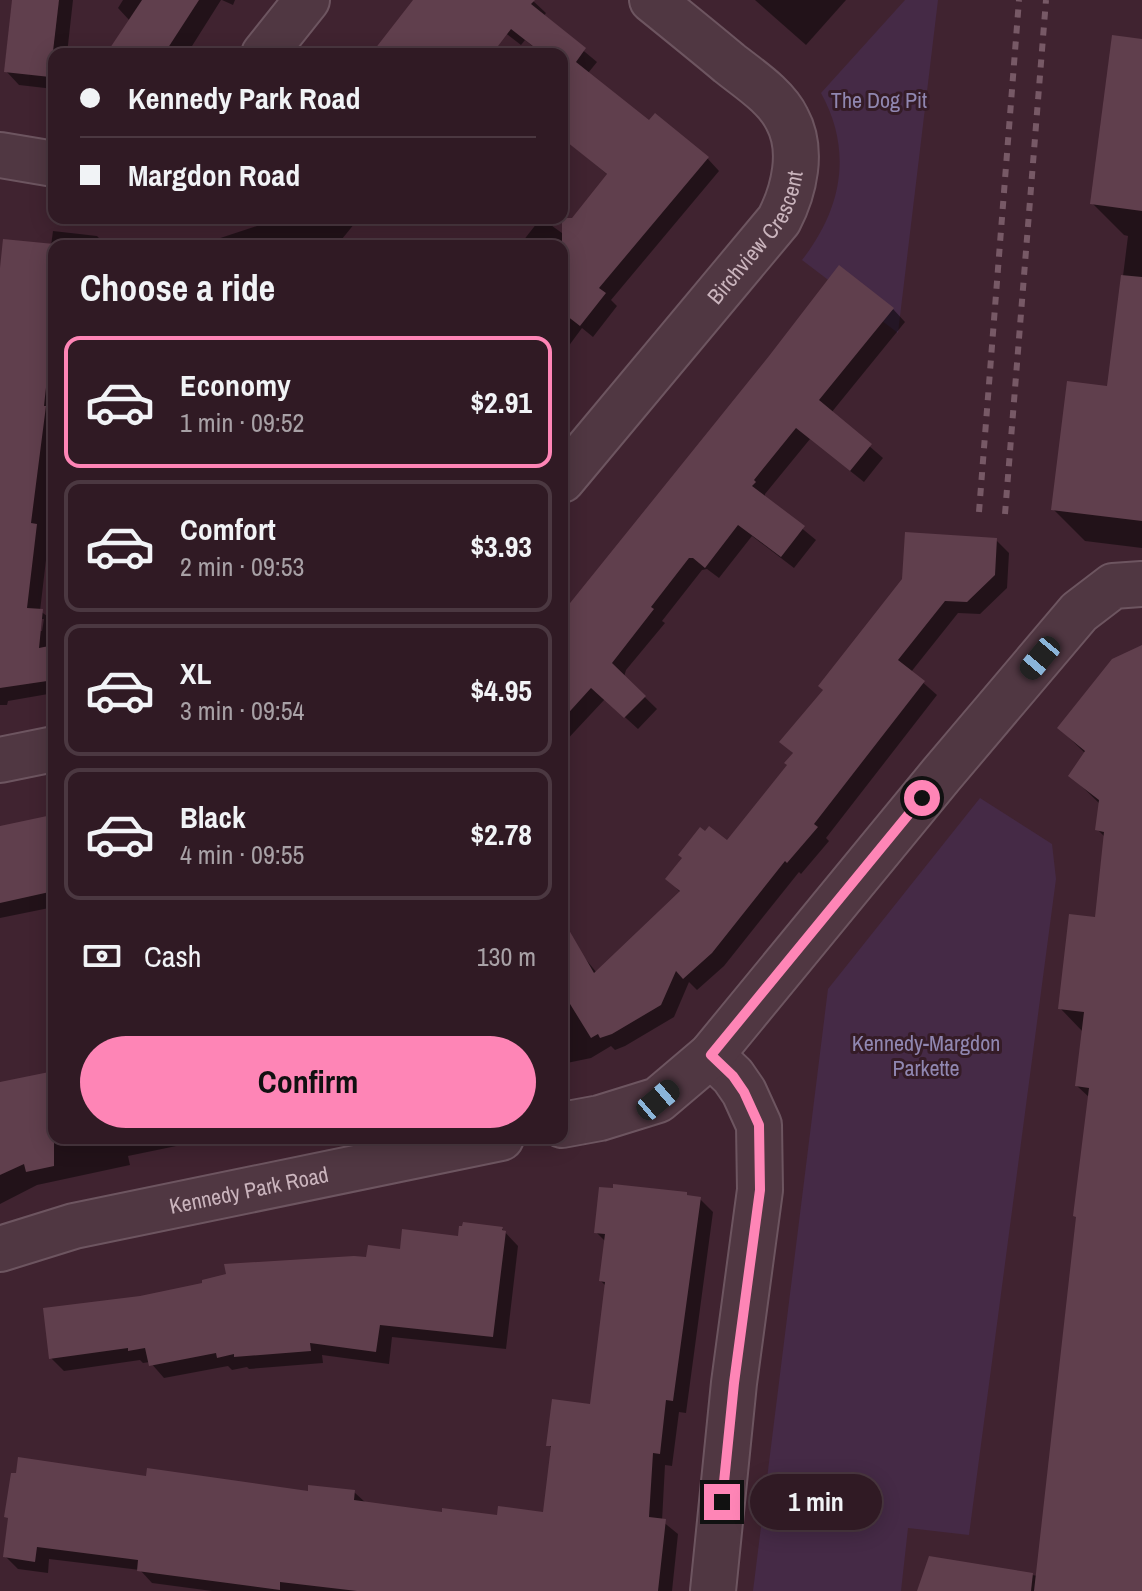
<!DOCTYPE html>
<meta charset="utf-8">
<style>
:root{--surface:#301a24;--page:#3c2731;--text:#f1f3f6;--muted:#a8a1a6;--line:#4b3841;--accent:#fe85b6}
body{margin:0;font-family:"Archivo Narrow",sans-serif;background:var(--page);color:var(--text);height:100vh;display:flex;flex-direction:column;font-size:30px;white-space:nowrap}
*{box-sizing:border-box;margin:0}
p{font-size:26px;color:var(--muted)}
.icon{flex:none;width:44px;height:44px;fill:none;stroke:currentColor;stroke-width:2;stroke-linecap:round;stroke-linejoin:round}
.map{position:relative;flex:1;overflow:hidden}
.details{position:absolute;left:48px;top:240px;width:520px;height:904px;display:flex;flex-direction:column;background:var(--surface);border-radius:16px;box-shadow:0 4px 20px #0003,0 0 0 2px var(--line)}
.details>*{flex:none}
.banner{position:absolute;left:48px;top:48px;width:520px;height:176px;border-radius:16px;box-shadow:0 4px 20px #0003,0 0 0 2px var(--line);display:grid;align-content:center;height:176px;padding:0 32px;background:var(--surface)}
.end{position:absolute;width:36px;height:36px;margin:-18px;border:10px solid #fe85b6;background:#111;box-shadow:0 0 0 4px #111}
.from{border-radius:50%}
.bubble{position:absolute;height:56px;border-radius:28px;background:var(--surface);box-shadow:0 4px 20px #0003,0 0 0 2px var(--line);font-size:26px;font-weight:700;line-height:56px;text-align:center}
.car{position:absolute;width:24px;height:48px;margin:-24px -12px;border-radius:10px;box-shadow:0 0 6px 2px #0007;background:linear-gradient(#222 24%,#8ab4d8 0 40%,#222 0 76%,#8ab4d8 0 86%,#222 0)}
.banner b{display:flex;align-items:center;gap:28px;height:76px;font-size:30px}
.banner b+b{border-top:2px solid var(--line)}
.banner i{width:20px;height:20px;background:var(--text)}
ul{padding:0;list-style:none}
li{display:flex;align-items:center;gap:24px;height:132px;margin:0 16px 12px;padding:0 16px;border:4px solid var(--line);border-radius:16px}
li div{flex:1}
li b{display:block;font-size:30px}
li em{font-style:normal;font-weight:700}
li.current{border-color:var(--accent)}
li>.icon{width:72px;height:72px;stroke-width:1.5}
h2{padding:0 32px;font-size:36px;line-height:96px}
.pay{display:flex;align-items:center;gap:20px;height:88px;padding:0 32px;font-size:30px}
.pay p{margin-inline-start:auto}
.primary-button{display:flex;gap:16px;margin-top:auto;padding:16px 32px}
.primary-button a{flex:1;height:92px;border-radius:48px;background:var(--accent);color:#111;font-size:32px;font-weight:700;line-height:92px;text-align:center}
.map>svg:first-child{display:block}
.green{fill:#452a46}
.shadow{fill:#0007;fill-rule:evenodd}
.building{fill:#603f4d}
.lines{fill:none;stroke-linecap:round;stroke-linejoin:round}
.minor-casing{stroke:#6d5560;stroke-width:48}
.minor{stroke:#503742;stroke-width:44}
.rail{stroke:#775966;stroke-width:6;stroke-dasharray:8 8;stroke-linecap:butt}
.route{stroke:#fe85b6;stroke-width:10}
.labels{text-anchor:middle;dominant-baseline:central;stroke-width:6;stroke-linejoin:round;paint-order:stroke}
.park-label{font-size:22px;fill:#9087b1;stroke:#351c27}
.street-label{font-size:22px;fill:#cab4bd;stroke:#351c27}
</style>
<div class="map">
<svg width="1142" height="1591" viewBox="0 0 1142 1591">
<rect width="100%" height="100%" fill="#402330"/>
<g class="green">
<path d="M905 0H938L898 333 802 260C842 209 853 151 821 93Z"/>
<polygon points="980,798 1052,844 1056,879 969,1535 908,1528 901,1591 753,1591 828,989"/>
</g>
<g class="shadow">
<polygon points="14,0 73,0 67,54 54,54 54,89 19,85 6,71"/>
<polygon points="123,0 221,0 187,54 109,54 130,21 118,8"/>
<polygon points="222,0 235,0 233,5"/>
<polygon points="416,0 532,0 546,13 543,17 597,62 580,83 562,69 562,54 542,54 525,40 521,45 499,28 478,54 378,54"/>
<polygon points="755,0 846,0 806,45"/>
<polygon points="1142,41 1142,548 1085,541 1053,509 1109,388 1128,236 1124,235 1092,203"/>
<polygon points="562,117 649,123 708,159 719,171 611,300 617,306 593,337 582,328 562,355 562,246 519,246 541,218 562,233 608,175 562,137"/>
<polygon points="281,218 359,218 338,244 341,246 196,246"/>
<path d="M53 231 97 236 107 246H54V449L47 499 54 500V544L48 543 40 611 54 621V693L8 701 7 705H0V289L51 246ZM40 619H44L42 631H40Z"/>
<polygon points="893,309 905,322 831,413 883,458 864,482 810,439 765,494 765,498 816,540 794,568 752,536 719,578 707,569 702,570 662,621 665,623 626,670 624,677 657,709 638,729 605,699 562,745 562,617"/>
<polygon points="996,540 1009,553 1007,588 980,614 958,613 911,672 937,695 826,838 829,841 801,874 799,872 724,966 697,990 689,982 674,1017 625,1046 615,1050 611,1046 591,1058 562,1064 562,961 579,951 597,973 681,893 668,879 727,842 789,765 794,754 782,742"/>
<polygon points="1142,649 1142,1591 919,1591 930,1558 1038,1576 1090,1098 1077,1086 1083,1032 1060,1008 1097,920 1106,838 1097,829 1100,804 1071,776 1086,754 1059,728"/>
<polygon points="54,817 54,907 0,918 0,829"/>
<polygon points="54,1077 54,1138 215,1138 128,1156 130,1165 37,1185 0,1204 0,1087"/>
<polygon points="686,1194 689,1197 700,1199 713,1212 686,1413 679,1412 672,1466 665,1465 662,1521 678,1534 672,1591 212,1591 152,1583 140,1570 49,1559 48,1573 18,1569 5,1556 10,1520 6,1516 148,1478 309,1493 354,1492 366,1503 443,1514 498,1517 545,1514 553,1449 549,1445 592,1406 606,1286 601,1281 606,1242 596,1232"/>
<polygon points="502,1229 518,1246 506,1349 392,1337 389,1364 322,1355 323,1363 249,1369 247,1367 232,1370 228,1366 164,1378 150,1362 143,1363 140,1360 64,1371 51,1358 140,1298 368,1259"/>
</g>
<g class="building">
<polygon points="12,0 59,0 50,77 4,72"/>
<polygon points="142,0 199,0 164,54 106,54"/>
<polygon points="413,0 535,0 531,4 586,48 576,62 649,120 655,113 709,157 599,288 606,293 580,326 562,312 562,218 572,218 607,174 562,138 562,54 543,54 511,29 492,54 371,54"/>
<polygon points="1112,35 1142,39 1142,211 1090,204"/>
<polygon points="3,239 54,244 54,343 51,342 44,406 46,406 31,523 37,524 27,608 43,609 39,648 54,645 54,680 0,688 0,268"/>
<polygon points="839,265 894,308 819,400 872,444 850,471 796,428 754,480 756,482 752,486 805,526 781,557 738,525 705,568 693,558 689,558 651,607 654,609 612,663 646,696 624,718 591,688 562,720 562,613 769,356"/>
<polygon points="1121,275 1142,277 1142,521 1051,510 1067,381 1107,386"/>
<polygon points="905,532 997,538 995,575 967,602 945,601 898,660 925,681 814,824 818,827 787,863 785,861 712,953 683,979 676,971 661,1005 612,1034 600,1038 598,1034 591,1038 562,991 562,918 594,973 680,891 665,879 682,858 678,855 700,827 705,831 709,826 727,840 787,765 784,763 793,753 779,742 823,690 818,686 902,579"/>
<polygon points="1142,645 1142,1591 1034,1591 1076,1217 1073,1216 1089,1088 1075,1086 1084,1012 1058,1009 1069,914 1095,917 1104,832 1095,830 1099,800 1068,776 1085,751 1057,728 1112,659"/>
<polygon points="47,816 49,823 54,822 54,891 0,903 0,826"/>
<polygon points="54,1071 54,1166 26,1172 24,1164 0,1175 0,1082"/>
<polygon points="613,1184 687,1192 687,1195 701,1197 673,1401 666,1400 660,1454 653,1453 649,1517 666,1519 658,1591 357,1591 280,1582 280,1590 137,1571 138,1560 37,1547 35,1562 3,1557 8,1518 4,1517 11,1473 16,1473 18,1457 146,1476 147,1468 308,1491 308,1485 355,1490 354,1500 442,1512 442,1508 497,1515 498,1506 543,1512 551,1446 546,1446 552,1399 590,1404 605,1282 599,1281 605,1234 594,1233 599,1187 613,1188"/>
<polygon points="463,1222 503,1227 502,1230 506,1231 493,1337 380,1325 376,1352 310,1343 311,1351 234,1357 234,1354 217,1358 216,1353 149,1366 145,1348 128,1351 128,1348 49,1359 43,1308 140,1296 202,1283 202,1280 226,1274 224,1264 354,1256 366,1257 368,1245 400,1249 402,1229 458,1236 459,1226 462,1226"/>
<polygon points="929,1556 1033,1573 1031,1591 917,1591"/>
</g>
<g class="lines">
<defs>
<g id="minor">
<polyline points="264,54 307,0"/>
<polyline points="0,155 54,164"/>
<path id="s1" d="M562 480 779 220C794 191 804 150 787 119 776 96 749 79 729 63 704 42 678 21 652 0"/>
<polyline points="0,760 54,749"/>
<polyline points="711,1055 733,1076 744,1092 759,1125 760,1190 734,1383 713,1591"/>
<polyline points="562,1125 600,1118 658,1100 711,1055 941,775 1079,612 1113,586 1142,584"/>
<path id="s2" d="M0 1249 74 1226 501 1138"/>
</g>
</defs>
<use href="#minor" class="minor-casing"/>
<use href="#minor" class="minor"/>
<g class="rail">
<polyline points="979,512 1019,0"/>
<polyline points="1005,514 1046,0"/>
</g>
</g>
<g class="lines">
<polyline class="route" points="722,1502 734,1383 760,1190 759,1125 744,1092 733,1076 711,1055 922,798"/>
</g>
<g class="labels">
<g class="park-label">
<text x="879" y="100">The Dog Pit</text>
<text x="926" y="1043">Kennedy-Margdon<tspan x="926" dy="25">Parkette</tspan></text>
</g>
<g class="street-label">
<text stroke="none"><textPath href="#s1" startOffset="312">Birchview Crescent</textPath></text>
<text stroke="none"><textPath href="#s2" startOffset="256">Kennedy Park Road</textPath></text>
</g>
</g>
</svg>
<i class="end from" style="left:922px;top:798px"></i>
<i class="end" style="left:722px;top:1502px"></i>
<div class="bubble" style="left:750px;top:1474px;width:132px">1 min</div>
<i class="car" style="left:1040px;top:658px;rotate:220deg"></i>
<i class="car" style="left:658px;top:1100px;rotate:50deg"></i>
<div class="banner">
<b><i class="from"></i>Kennedy Park Road</b>
<b><i></i>Margdon Road</b>
</div>
<section class="details">
<h2>Choose a ride</h2>
<ul>
<li class="current"><svg class="icon" aria-label="car" viewBox="0 0 24 24"><path d="M5 17H2v-5l4-1 3-4h7l3 4 3 1v5h-3M9 17h6M6 11h13"/><circle cx="7" cy="17" r="2"/><circle cx="17" cy="17" r="2"/></svg><div><b>Economy</b><p>1 min · 09:52</p></div><em>$2.91</em></li>
<li><svg class="icon" aria-label="car" viewBox="0 0 24 24"><path d="M5 17H2v-5l4-1 3-4h7l3 4 3 1v5h-3M9 17h6M6 11h13"/><circle cx="7" cy="17" r="2"/><circle cx="17" cy="17" r="2"/></svg><div><b>Comfort</b><p>2 min · 09:53</p></div><em>$3.93</em></li>
<li><svg class="icon" aria-label="car" viewBox="0 0 24 24"><path d="M5 17H2v-5l4-1 3-4h7l3 4 3 1v5h-3M9 17h6M6 11h13"/><circle cx="7" cy="17" r="2"/><circle cx="17" cy="17" r="2"/></svg><div><b>XL</b><p>3 min · 09:54</p></div><em>$4.95</em></li>
<li><svg class="icon" aria-label="car" viewBox="0 0 24 24"><path d="M5 17H2v-5l4-1 3-4h7l3 4 3 1v5h-3M9 17h6M6 11h13"/><circle cx="7" cy="17" r="2"/><circle cx="17" cy="17" r="2"/></svg><div><b>Black</b><p>4 min · 09:55</p></div><em>$2.78</em></li>
</ul>
<div class="pay"><svg class="icon" aria-label="cash" viewBox="0 0 24 24"><path d="M3 7h18v10H3z"/><circle cx="12" cy="12" r="2"/></svg>Cash<p>130 m</p></div>
<div class="primary-button"><a>Confirm</a></div>
</section>
</div>
